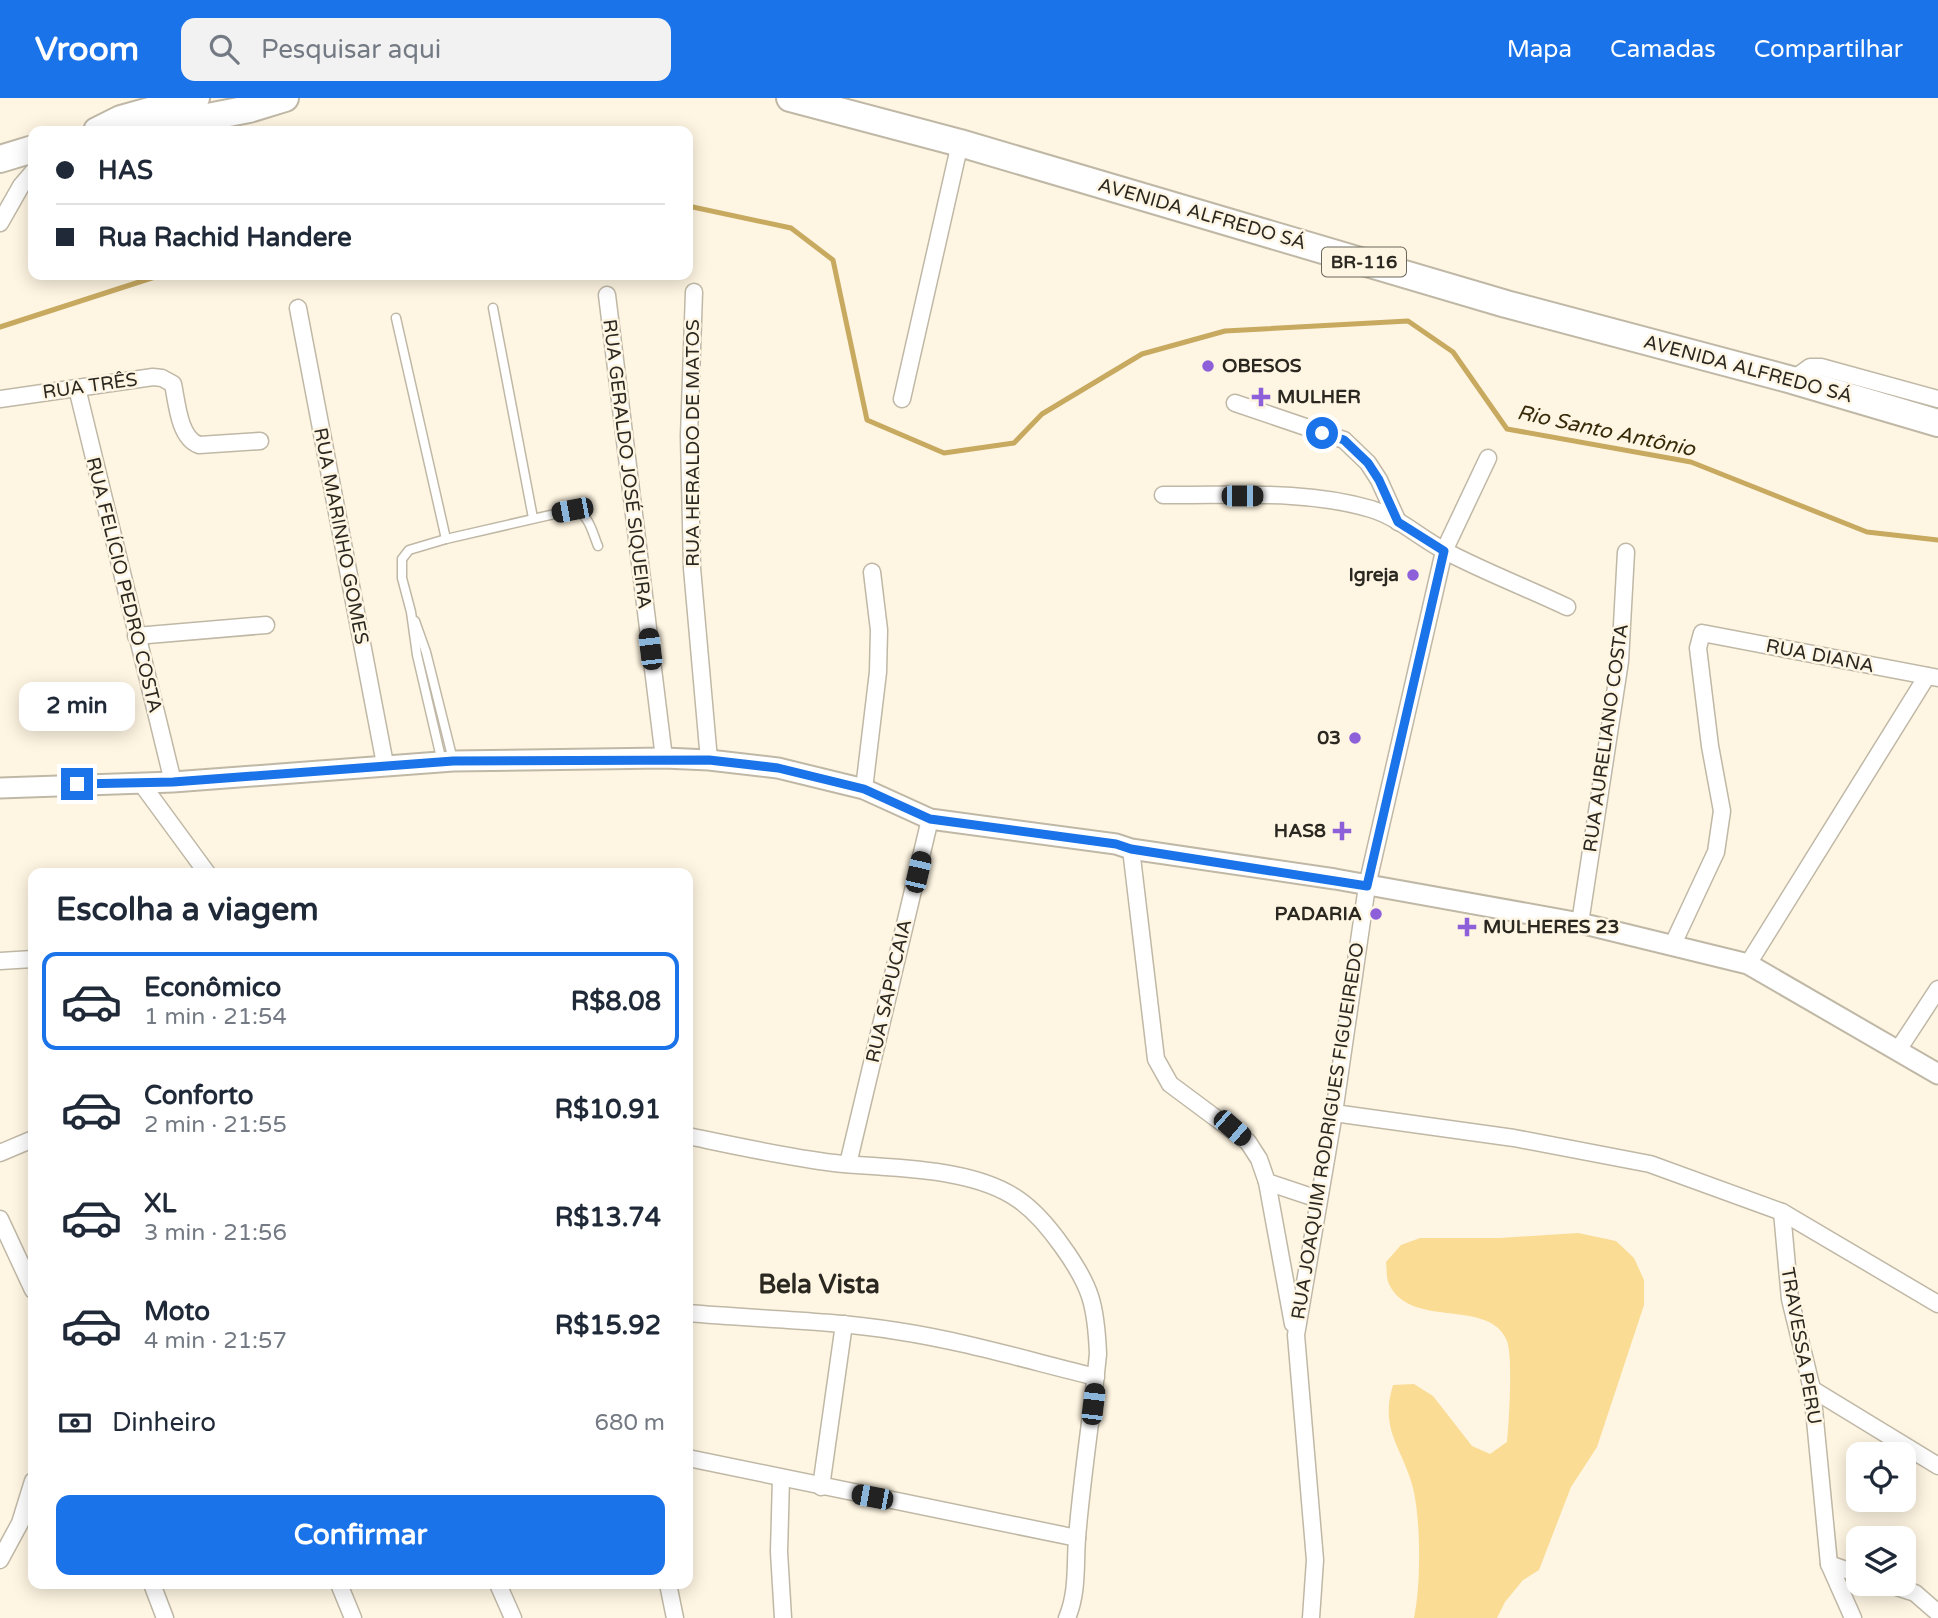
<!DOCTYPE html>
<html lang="pt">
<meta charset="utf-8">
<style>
:root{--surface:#fff;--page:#f2f2f3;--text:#1f2937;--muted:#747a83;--line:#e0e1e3;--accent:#1a73e8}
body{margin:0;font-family:"Varela Round",sans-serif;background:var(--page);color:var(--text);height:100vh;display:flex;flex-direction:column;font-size:26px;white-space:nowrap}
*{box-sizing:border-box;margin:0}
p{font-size:23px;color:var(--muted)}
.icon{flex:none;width:38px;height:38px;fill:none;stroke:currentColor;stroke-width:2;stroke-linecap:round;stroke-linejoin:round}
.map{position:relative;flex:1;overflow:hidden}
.sheet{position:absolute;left:28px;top:770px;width:665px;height:721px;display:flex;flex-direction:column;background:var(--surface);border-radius:14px;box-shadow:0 4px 18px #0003}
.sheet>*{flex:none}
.hud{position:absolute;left:28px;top:28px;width:665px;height:154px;border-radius:14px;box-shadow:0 4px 18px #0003;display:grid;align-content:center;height:154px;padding:0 28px;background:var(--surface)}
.fabs{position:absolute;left:1846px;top:1344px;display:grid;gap:14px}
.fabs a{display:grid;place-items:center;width:70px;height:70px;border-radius:14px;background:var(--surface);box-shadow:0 4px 18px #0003;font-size:35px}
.end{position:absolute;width:32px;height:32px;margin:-16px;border:9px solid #1a73e8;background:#fff;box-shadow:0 0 0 4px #fff}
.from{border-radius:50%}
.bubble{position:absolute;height:49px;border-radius:14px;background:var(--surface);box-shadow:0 4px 18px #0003;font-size:23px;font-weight:800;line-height:49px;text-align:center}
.car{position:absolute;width:21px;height:42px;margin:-21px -10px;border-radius:9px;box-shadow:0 0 5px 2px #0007;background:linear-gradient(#222 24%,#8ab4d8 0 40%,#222 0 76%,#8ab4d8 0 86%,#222 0)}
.hud b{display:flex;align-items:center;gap:24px;height:66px;font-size:26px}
.hud b+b{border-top:2px solid var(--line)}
.hud i{width:18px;height:18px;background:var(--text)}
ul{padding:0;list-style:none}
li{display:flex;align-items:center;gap:21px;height:98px;margin:0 14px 10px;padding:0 14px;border:4px solid transparent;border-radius:14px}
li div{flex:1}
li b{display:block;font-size:26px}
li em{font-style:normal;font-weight:800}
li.active{border-color:var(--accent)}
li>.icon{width:63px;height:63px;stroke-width:1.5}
h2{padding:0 28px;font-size:32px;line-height:84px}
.pay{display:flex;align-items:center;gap:18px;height:77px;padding:0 28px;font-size:26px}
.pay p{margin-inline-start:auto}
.button{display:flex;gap:14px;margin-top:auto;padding:14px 28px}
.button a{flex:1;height:80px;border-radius:14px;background:var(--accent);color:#fff;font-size:28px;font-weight:800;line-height:80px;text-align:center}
header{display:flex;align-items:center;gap:42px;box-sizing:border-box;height:98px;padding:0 35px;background:var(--accent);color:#fff}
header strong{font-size:33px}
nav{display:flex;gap:38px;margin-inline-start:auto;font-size:24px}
.search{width:490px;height:63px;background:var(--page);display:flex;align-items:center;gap:18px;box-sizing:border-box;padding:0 24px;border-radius:14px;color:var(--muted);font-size:26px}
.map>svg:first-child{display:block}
.green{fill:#fadc95}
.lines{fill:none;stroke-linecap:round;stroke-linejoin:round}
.stream{stroke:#c7a960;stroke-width:5}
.service-casing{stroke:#c0b8a6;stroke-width:11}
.minor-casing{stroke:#c0b8a6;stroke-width:19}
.tertiary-casing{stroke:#c0b8a6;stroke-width:23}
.trunk-casing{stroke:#c0b8a6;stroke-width:30}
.service{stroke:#fff;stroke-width:8}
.minor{stroke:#fff;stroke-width:16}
.tertiary{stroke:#fff;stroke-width:19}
.trunk{stroke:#fff;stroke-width:26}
.route{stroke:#1a73e8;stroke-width:9}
.poi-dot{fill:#8d60da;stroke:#fef5e2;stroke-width:2.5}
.labels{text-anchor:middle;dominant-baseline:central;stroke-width:5;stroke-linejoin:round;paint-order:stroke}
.shield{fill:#fef5e2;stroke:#6a665b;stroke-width:2}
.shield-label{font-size:18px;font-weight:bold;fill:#2b2821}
.street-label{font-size:19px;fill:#2b2821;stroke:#fef5e2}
.poi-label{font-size:19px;font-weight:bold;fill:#2b2821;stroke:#fef5e2;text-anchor:end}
.water-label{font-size:21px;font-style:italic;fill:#362a08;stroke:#fef5e2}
.district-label{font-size:26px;font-weight:bold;fill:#2b2821;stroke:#fef5e2}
</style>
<header>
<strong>Vroom</strong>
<div class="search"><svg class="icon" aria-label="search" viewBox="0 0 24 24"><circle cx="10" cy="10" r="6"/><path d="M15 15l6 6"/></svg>Pesquisar aqui</div>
<nav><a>Mapa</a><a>Camadas</a><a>Compartilhar</a></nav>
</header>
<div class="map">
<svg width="1938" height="1520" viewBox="0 0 1938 1520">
<rect width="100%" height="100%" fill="#fef5e2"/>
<path class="green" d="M1578 1135 1616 1143 1634 1160 1644 1182V1207L1597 1349 1571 1389 1539 1472 1523 1482 1505 1504 1497 1520H1414C1421 1487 1421 1423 1413 1390 1403 1350 1379 1333 1393 1287L1414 1286 1433 1298 1472 1348 1490 1356 1507 1344C1509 1326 1513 1258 1507 1243 1490 1199 1410 1232 1389 1186 1386 1180 1387 1171 1386 1164L1401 1147 1420 1140H1500Z"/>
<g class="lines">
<g class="stream">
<polyline points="688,108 791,130 833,162 867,322 944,355 1014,345 1042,316 1142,256 1225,233 1408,223 1453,254 1507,331 1691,364 1867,434 1938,442"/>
<polyline points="0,229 161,177"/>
</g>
<defs>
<g id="service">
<polyline points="493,210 533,420"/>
<polyline points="396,220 446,441"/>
<polyline points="415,523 426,554 453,662"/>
<path d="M442 664 417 557 411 514 402 480V461L409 452 446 441 572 412C589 414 592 434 598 448"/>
</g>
<g id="minor">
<polyline points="0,125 21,88 33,74"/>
<polyline points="694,194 689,338 692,470 709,662"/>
<polyline points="607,197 664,660"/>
<polyline points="298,210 385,666"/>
<polyline points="1792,282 1810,269 1821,269 1938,301"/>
<polyline points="77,290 173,684"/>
<path d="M0 301 153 279 162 280 173 286C177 305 179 340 199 347L260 343"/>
<polyline points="902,301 960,45"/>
<polyline points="1235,305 1344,342 1368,365 1379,382 1398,424"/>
<path d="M1163 397C1231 398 1304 391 1371 411 1398 419 1420 440 1445 453 1485 474 1527 490 1567 509"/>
<polyline points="136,538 266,527"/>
<polyline points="141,685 207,775"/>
<polyline points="864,691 878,574 879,532 872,474"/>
<polyline points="1131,751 1156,961 1170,986 1248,1044 1259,1061 1267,1084 1318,1101"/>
<polyline points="1580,825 1620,563 1626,454"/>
<polyline points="1673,846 1716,754 1722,713 1710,648 1698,550 1702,535 1938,580"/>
<polyline points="0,863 33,861"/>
<polyline points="1748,866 1927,578"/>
<polyline points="1898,952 1938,891"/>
<polyline points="1334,1015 1514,1040 1650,1066 1782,1114 1938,1206"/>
<path d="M688 1038C736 1048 785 1059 834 1065 889 1071 972 1068 1019 1102 1036 1114 1050 1131 1062 1148 1091 1188 1096 1207 1098 1256 1092 1317 1082 1378 1077 1440 1075 1467 1078 1494 1067 1520"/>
<polyline points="0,1055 33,1041"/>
<polyline points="848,1066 930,721"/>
<polyline points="1267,1084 1293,1226"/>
<polyline points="1782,1114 1790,1201 1812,1291 1829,1466 1853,1520"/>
<polyline points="0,1121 33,1192"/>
<path d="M688 1215C757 1221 828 1222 897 1233 964 1243 1030 1263 1096 1279"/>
<polyline points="1812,1291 1938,1368"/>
<polyline points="688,1360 1077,1440"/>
<polyline points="781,1380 779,1454 783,1520"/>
<polyline points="821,1389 844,1226"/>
<polyline points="0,1462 20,1425 33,1383"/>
<polyline points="1829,1466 1858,1476"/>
<polyline points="152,1486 165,1520"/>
<polyline points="339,1486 353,1520"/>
<polyline points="498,1486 513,1520"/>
<polyline points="668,1486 675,1520"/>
<polyline points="1887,1486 1915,1495 1938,1515"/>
<polyline points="1311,1520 1315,1462 1296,1237 1334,1015 1367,788 1444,453 1488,360"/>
</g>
<polyline id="tertiary" points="0,690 173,684 453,663 664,660 709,662 778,670 864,691 930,721 1116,746 1131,751 1335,781 1580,825 1748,866 1938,976"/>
<g id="trunk">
<polyline points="790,0 960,45 1506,206 1792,282 1938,325"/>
<polyline points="97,33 121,21 196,0"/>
<polyline points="136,33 249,11 285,0"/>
<polyline points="0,61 33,51"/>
</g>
</defs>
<use href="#service" class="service-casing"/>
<use href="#minor" class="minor-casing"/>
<use href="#tertiary" class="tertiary-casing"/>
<use href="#trunk" class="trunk-casing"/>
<use href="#service" class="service"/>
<use href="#minor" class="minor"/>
<use href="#tertiary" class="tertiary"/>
<use href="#trunk" class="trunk"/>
</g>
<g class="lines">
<polyline class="route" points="77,686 173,684 453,663 709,662 778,670 864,691 930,721 1116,746 1131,751 1367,788 1444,453 1398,424 1379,382 1368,365 1344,342 1322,335"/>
</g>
<g class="poi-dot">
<circle cx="1208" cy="268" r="7"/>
<path d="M1257.5 288.5h7v7h7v7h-7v7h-7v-7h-7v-7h7z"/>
<circle cx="1413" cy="477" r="7"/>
<circle cx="1355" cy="640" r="7"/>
<path d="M1338.5 722.5h7v7h7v7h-7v7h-7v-7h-7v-7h7z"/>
<circle cx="1376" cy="816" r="7"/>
<path d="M1463.5 818.5h7v7h7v7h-7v7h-7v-7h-7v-7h7z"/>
</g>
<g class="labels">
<rect class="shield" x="1322" y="149.5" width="84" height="29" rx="5"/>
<g class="shield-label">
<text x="1364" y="164">BR-116</text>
</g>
<g class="street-label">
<text transform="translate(1202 116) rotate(16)">AVENIDA ALFREDO SÁ</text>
<text transform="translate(1748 271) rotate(15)">AVENIDA ALFREDO SÁ</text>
<text transform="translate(90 288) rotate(-8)">RUA TRÊS</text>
<text transform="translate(693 345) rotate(-90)">RUA HERALDO DE MATOS</text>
<text transform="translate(627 366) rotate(83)">RUA GERALDO JOSÉ SIQUEIRA</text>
<text transform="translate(341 438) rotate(79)">RUA MARINHO GOMES</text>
<text transform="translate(124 487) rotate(76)">RUA FELÍCIO PEDRO COSTA</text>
<text transform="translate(1820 558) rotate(11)">RUA DIANA</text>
<text transform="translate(1606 640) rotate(-82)">RUA AURELIANO COSTA</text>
<text transform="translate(889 893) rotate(-77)">RUA SAPUCAIA</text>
<text transform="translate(1328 1033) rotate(-81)">RUA JOAQUIM RODRIGUES FIGUEIREDO</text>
<text transform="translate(1801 1248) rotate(80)">TRAVESSA PERU</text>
</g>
<g class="poi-label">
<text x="1222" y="268" text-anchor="start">OBESOS</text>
<text x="1277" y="299" text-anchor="start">MULHER</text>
<text x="1399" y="477">Igreja</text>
<text x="1341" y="640">03</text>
<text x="1326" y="733">HAS8</text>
<text x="1362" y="816">PADARIA</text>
<text x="1483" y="829" text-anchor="start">MULHERES 23</text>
</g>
<g class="water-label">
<text transform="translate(1606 333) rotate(12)">Rio Santo Antônio</text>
</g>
<g class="district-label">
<text x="819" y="1186">Bela Vista</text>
</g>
</g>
</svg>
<div class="fabs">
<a><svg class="icon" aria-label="locate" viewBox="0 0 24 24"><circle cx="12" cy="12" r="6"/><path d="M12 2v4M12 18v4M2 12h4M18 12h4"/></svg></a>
<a><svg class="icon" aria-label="layers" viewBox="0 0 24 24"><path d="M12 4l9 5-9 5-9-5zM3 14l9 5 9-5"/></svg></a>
</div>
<i class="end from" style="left:1322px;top:335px"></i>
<i class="end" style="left:77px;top:686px"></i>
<div class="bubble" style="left:19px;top:584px;width:116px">2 min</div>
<i class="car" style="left:1242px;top:398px;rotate:90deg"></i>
<i class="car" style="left:572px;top:412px;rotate:259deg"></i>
<i class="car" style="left:650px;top:551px;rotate:353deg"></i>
<i class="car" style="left:918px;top:774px;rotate:13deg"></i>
<i class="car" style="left:1232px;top:1030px;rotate:131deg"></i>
<i class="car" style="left:1093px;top:1306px;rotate:7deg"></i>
<i class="car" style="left:872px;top:1399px;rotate:281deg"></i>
<div class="hud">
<b><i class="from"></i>HAS</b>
<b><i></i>Rua Rachid Handere</b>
</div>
<section class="sheet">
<h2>Escolha a viagem</h2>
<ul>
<li class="active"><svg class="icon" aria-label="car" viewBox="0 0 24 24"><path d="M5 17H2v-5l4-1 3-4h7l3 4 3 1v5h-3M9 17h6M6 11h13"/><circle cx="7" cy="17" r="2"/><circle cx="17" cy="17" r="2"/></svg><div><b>Econômico</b><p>1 min · 21:54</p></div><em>R$8.08</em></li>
<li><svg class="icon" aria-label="car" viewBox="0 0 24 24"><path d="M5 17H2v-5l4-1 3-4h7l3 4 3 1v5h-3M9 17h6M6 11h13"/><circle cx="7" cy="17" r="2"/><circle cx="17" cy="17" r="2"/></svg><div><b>Conforto</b><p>2 min · 21:55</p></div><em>R$10.91</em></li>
<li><svg class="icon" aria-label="car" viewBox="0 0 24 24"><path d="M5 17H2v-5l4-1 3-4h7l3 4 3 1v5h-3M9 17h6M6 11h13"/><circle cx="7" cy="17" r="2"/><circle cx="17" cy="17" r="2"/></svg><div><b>XL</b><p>3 min · 21:56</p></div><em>R$13.74</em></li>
<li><svg class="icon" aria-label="car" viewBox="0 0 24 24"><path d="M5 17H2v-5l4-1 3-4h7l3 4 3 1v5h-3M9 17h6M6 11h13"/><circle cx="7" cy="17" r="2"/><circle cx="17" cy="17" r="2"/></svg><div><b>Moto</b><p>4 min · 21:57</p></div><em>R$15.92</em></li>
</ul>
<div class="pay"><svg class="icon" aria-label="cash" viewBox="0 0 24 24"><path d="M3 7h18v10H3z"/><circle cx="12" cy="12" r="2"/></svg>Dinheiro<p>680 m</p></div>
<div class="button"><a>Confirmar</a></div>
</section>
</div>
